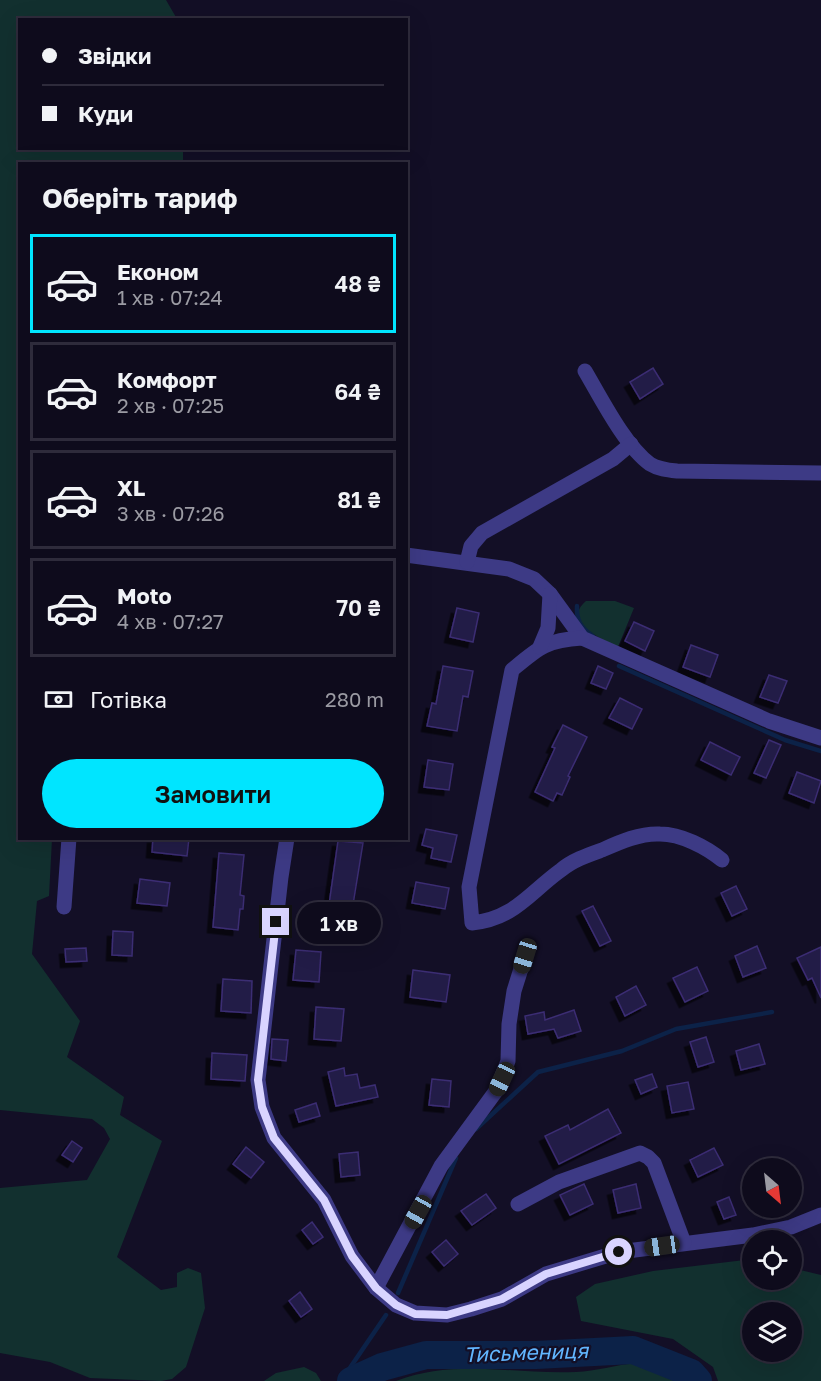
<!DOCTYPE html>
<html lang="uk">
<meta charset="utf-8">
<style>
:root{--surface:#0e0b1c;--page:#1c1929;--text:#f1f3f6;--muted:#9b9ba3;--line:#2e2b3b;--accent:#00e5ff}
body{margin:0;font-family:"Golos Text",sans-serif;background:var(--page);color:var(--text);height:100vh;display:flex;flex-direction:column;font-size:22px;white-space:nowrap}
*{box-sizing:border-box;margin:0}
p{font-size:20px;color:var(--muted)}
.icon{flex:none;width:33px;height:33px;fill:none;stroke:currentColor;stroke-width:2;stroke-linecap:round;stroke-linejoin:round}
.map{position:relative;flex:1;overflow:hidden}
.drawer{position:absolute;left:18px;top:162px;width:390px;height:678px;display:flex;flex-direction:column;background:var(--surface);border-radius:0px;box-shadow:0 6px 24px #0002,0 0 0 2px var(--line)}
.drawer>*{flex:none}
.hud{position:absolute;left:18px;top:18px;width:390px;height:132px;border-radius:0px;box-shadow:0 6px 24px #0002,0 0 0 2px var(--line);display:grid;align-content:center;height:132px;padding:0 24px;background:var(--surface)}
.needle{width:39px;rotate:152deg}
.tools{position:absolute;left:742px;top:1158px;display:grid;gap:12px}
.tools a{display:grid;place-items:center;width:60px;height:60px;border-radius:50%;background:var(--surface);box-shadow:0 6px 24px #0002,0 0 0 2px var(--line);font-size:30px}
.end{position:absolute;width:27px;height:27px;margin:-14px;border:8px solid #d9d4ff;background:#111;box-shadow:0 0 0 3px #111}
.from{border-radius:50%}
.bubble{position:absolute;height:42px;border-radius:21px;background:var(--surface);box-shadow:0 6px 24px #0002,0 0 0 2px var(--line);font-size:20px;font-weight:600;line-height:42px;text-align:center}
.car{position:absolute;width:18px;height:36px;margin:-18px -9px;border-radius:8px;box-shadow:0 0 4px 2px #0007;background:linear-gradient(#222 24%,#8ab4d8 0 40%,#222 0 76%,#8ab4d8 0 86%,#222 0)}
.hud b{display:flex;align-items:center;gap:21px;height:57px;font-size:22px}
.hud b+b{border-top:2px solid var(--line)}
.hud i{width:15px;height:15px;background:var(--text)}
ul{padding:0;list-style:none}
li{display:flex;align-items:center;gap:18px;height:99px;margin:0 12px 9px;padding:0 12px;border:3px solid var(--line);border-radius:0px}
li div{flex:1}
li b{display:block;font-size:22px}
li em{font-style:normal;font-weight:600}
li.current{border-color:var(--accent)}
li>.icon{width:54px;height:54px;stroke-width:1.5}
h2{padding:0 24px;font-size:27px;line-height:72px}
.pay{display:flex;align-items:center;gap:15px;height:66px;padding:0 24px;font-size:22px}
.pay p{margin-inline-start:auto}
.action{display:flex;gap:12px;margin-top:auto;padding:12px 24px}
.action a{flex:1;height:69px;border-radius:36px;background:var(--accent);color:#111;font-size:24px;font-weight:600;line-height:69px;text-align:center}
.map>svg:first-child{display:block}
.green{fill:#12302f;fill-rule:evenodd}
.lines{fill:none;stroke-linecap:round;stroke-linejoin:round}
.stream{stroke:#0c2248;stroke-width:4.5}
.river{stroke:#0c2248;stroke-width:28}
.building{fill:#241b47;stroke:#3b2d73;stroke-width:1.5;filter:url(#shadow)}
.minor{stroke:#3d3a85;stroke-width:15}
.route{stroke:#d9d4ff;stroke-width:8}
.labels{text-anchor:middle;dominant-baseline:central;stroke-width:4.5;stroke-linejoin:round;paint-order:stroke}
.water-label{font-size:21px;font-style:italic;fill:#62b6ff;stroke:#130f26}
</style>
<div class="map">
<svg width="821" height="1381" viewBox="0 0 821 1381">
<defs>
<filter id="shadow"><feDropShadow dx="-5.5" dy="5.5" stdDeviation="0" flood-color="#0009"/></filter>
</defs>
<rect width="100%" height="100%" fill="#130f26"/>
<g class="green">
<polygon points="0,0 166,0 177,19 20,20 20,148 183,149 183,163 20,164 20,838 52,839 49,896 37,901 32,954 80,1021 67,1057 124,1097 120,1115 162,1141 117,1257 161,1290 177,1287 177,1273 188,1268 201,1273 205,1308 186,1367 172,1379 161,1381 90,1378 50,1362 0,1353 0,1188 87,1180 110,1139 104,1128 92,1119 0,1110"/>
<path d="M586 601H615L634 608 618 647C602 639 561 622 586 601Z"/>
<path d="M753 1259V1280H792V1268L821 1275V1381H718L713 1367 673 1339 581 1321 576 1297 595 1284 653 1271ZM792 1312V1352H753V1312Z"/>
<path d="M636 1363 671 1374 686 1381H396C455 1358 516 1375 576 1372 596 1371 616 1365 636 1363Z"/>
<polygon points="304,1367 316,1373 321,1381 264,1381 276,1373"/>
</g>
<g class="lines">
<g class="stream">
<path d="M577 606C576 620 581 628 593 636"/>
<polyline points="619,666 785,740 821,751"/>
<polyline points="476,1129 538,1072 622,1051 676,1029 772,1012"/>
<polyline points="398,1293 456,1158"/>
<polyline points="341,1381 386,1315"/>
</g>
<polyline class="river" points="351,1381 382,1367 426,1355 536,1355 633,1350 691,1373 698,1381"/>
</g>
<g class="building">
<polygon points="653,368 663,384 640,399 630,382"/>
<polygon points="457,608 479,613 473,642 450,637"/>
<polygon points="634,622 654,631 645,651 625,641"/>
<polygon points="691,645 718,655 710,677 683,667"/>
<polygon points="443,666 473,671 468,697 463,696 457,731 427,726 432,703 436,704"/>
<polygon points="598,666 613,673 606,689 591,683"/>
<polygon points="769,675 787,681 778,703 760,697"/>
<polygon points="620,698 642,709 632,729 609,718"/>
<polygon points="563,725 587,737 568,776 570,777 562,795 557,793 553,801 535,792 555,748 552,747"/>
<polygon points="769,740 781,745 766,778 754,773"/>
<polygon points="710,742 740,757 731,775 701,760"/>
<polygon points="428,760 453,764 449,790 424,787"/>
<polygon points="797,772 821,781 814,803 789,793"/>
<polygon points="426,829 457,835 451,862 431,858 433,848 422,845"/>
<polygon points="153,838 189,838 187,856 152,852"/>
<polygon points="338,841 363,843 350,923 327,919"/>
<polygon points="219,853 244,855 240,895 244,896 243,909 240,909 238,930 213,927"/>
<polygon points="140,879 170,883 167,906 137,903"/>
<polygon points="416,882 449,888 445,909 412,903"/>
<polygon points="736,886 747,909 732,916 721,893"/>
<polygon points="593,906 611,941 600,946 582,911"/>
<polygon points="113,931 133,932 132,956 112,955"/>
<polygon points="757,946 766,968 743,977 735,956"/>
<polygon points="821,947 821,998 812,978 808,980 797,958"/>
<polygon points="86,948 87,961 66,962 65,949"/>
<polygon points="296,950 321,952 319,982 293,980"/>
<polygon points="697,967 708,991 685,1002 673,978"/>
<polygon points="413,970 450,975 446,1002 410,997"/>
<polygon points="223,979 252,981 251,1013 221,1011"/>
<polygon points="636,986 646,1005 625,1016 616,997"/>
<polygon points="316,1007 344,1009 341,1041 314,1039"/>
<polygon points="574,1010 581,1031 558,1038 554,1029 528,1034 525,1016 544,1012 545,1020"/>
<polygon points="706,1037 714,1062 698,1067 690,1042"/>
<polygon points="272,1039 288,1040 286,1061 271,1059"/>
<polygon points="759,1044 765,1064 741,1070 736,1051"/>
<polygon points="212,1053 247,1055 245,1081 211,1079"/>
<polygon points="344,1068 345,1076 357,1074 360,1088 375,1085 378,1097 336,1106 328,1072"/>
<polygon points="652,1074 657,1087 641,1094 635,1080"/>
<polygon points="432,1079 451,1081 449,1107 429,1105"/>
<polygon points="688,1082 694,1109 672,1113 667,1086"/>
<polygon points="316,1103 320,1116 299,1122 295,1110"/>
<polygon points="608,1109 621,1133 559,1164 545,1136 568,1125 570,1130"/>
<polygon points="72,1141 82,1148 73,1162 62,1155"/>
<polygon points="246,1147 264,1162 251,1178 233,1164"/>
<polygon points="714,1148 723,1165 698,1177 690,1160"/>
<polygon points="358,1152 360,1175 341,1177 339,1154"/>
<polygon points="584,1184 593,1204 570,1215 560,1195"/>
<polygon points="636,1184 641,1208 618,1213 613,1190"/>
<polygon points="486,1194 496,1208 472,1225 461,1211"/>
<polygon points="729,1197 736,1215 724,1219 717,1202"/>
<polygon points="312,1222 323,1237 313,1244 302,1230"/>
<polygon points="446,1240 458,1254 444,1266 432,1252"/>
<polygon points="300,1292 312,1309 301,1317 289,1301"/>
</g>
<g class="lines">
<g class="minor">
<path d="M585 371C601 398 625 446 650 464 658 469 667 470 677 471L821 473"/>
<polyline points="406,555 509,569 534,579 550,594 582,638 769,721 821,738"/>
<polyline points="467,562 471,546 482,533 613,459 631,444"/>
<path d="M582 638C546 640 538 648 512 670L469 887 472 923C514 919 529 893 561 870 573 860 588 855 602 850 620 842 640 833 660 834 681 834 706 847 722 860"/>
<polyline points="540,647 548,628 550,594"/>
<polyline points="287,838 281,877 258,1080 262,1107 274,1138 324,1200 352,1256 376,1288 396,1305 415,1313 447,1315 471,1309 502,1299 546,1274 619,1252 753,1235 791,1227 821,1215"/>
<polyline points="64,907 69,838"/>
<polyline points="518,1204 559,1182 640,1153 648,1157 654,1163 684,1243"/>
<polyline points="376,1288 441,1166 496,1091 508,1061 509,1024 514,991 525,956"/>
</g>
</g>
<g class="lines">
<polyline class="route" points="276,922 258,1080 262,1107 274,1138 324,1200 352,1256 376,1288 396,1305 415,1314 447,1315 502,1299 546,1274 619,1252"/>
</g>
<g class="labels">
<g class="water-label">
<text transform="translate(526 1352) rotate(-2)">Тисьмениця</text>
</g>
</g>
</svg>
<div class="tools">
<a><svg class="needle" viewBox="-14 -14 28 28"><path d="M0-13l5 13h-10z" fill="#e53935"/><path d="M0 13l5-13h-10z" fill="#9b9ba3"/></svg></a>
<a><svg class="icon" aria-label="locate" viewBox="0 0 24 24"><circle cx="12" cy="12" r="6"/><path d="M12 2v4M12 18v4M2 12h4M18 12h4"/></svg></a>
<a><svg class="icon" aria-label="layers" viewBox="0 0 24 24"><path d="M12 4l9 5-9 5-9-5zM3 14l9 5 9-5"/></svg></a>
</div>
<i class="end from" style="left:619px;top:1252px"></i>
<i class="end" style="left:276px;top:922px"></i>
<div class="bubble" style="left:297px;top:902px;width:84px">1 хв</div>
<i class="car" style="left:525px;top:956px;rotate:197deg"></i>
<i class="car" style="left:502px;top:1079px;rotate:205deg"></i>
<i class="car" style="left:418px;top:1212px;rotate:209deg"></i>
<i class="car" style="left:662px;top:1246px;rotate:262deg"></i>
<div class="hud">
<b><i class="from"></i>Звідки</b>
<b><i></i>Куди</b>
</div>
<section class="drawer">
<h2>Оберіть тариф</h2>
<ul>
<li class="current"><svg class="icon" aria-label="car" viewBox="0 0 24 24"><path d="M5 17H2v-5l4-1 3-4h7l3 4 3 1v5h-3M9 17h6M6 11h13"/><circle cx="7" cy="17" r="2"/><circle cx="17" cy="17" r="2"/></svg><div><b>Економ</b><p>1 хв · 07:24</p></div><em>48 ₴</em></li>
<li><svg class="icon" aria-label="car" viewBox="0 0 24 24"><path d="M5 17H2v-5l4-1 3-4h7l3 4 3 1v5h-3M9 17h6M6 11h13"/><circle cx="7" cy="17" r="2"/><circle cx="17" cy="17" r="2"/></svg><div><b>Комфорт</b><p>2 хв · 07:25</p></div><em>64 ₴</em></li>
<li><svg class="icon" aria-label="car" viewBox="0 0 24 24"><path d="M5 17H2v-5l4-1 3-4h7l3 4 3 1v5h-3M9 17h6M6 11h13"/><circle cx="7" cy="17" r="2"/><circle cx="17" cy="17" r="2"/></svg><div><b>XL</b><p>3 хв · 07:26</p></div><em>81 ₴</em></li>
<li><svg class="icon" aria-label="car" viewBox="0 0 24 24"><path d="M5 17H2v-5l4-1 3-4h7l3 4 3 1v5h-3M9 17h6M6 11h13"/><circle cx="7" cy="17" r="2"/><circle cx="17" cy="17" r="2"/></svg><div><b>Moto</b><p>4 хв · 07:27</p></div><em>70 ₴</em></li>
</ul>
<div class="pay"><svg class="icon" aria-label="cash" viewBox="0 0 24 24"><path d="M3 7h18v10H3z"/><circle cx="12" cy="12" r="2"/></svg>Готівка<p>280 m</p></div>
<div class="action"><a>Замовити</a></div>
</section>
</div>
